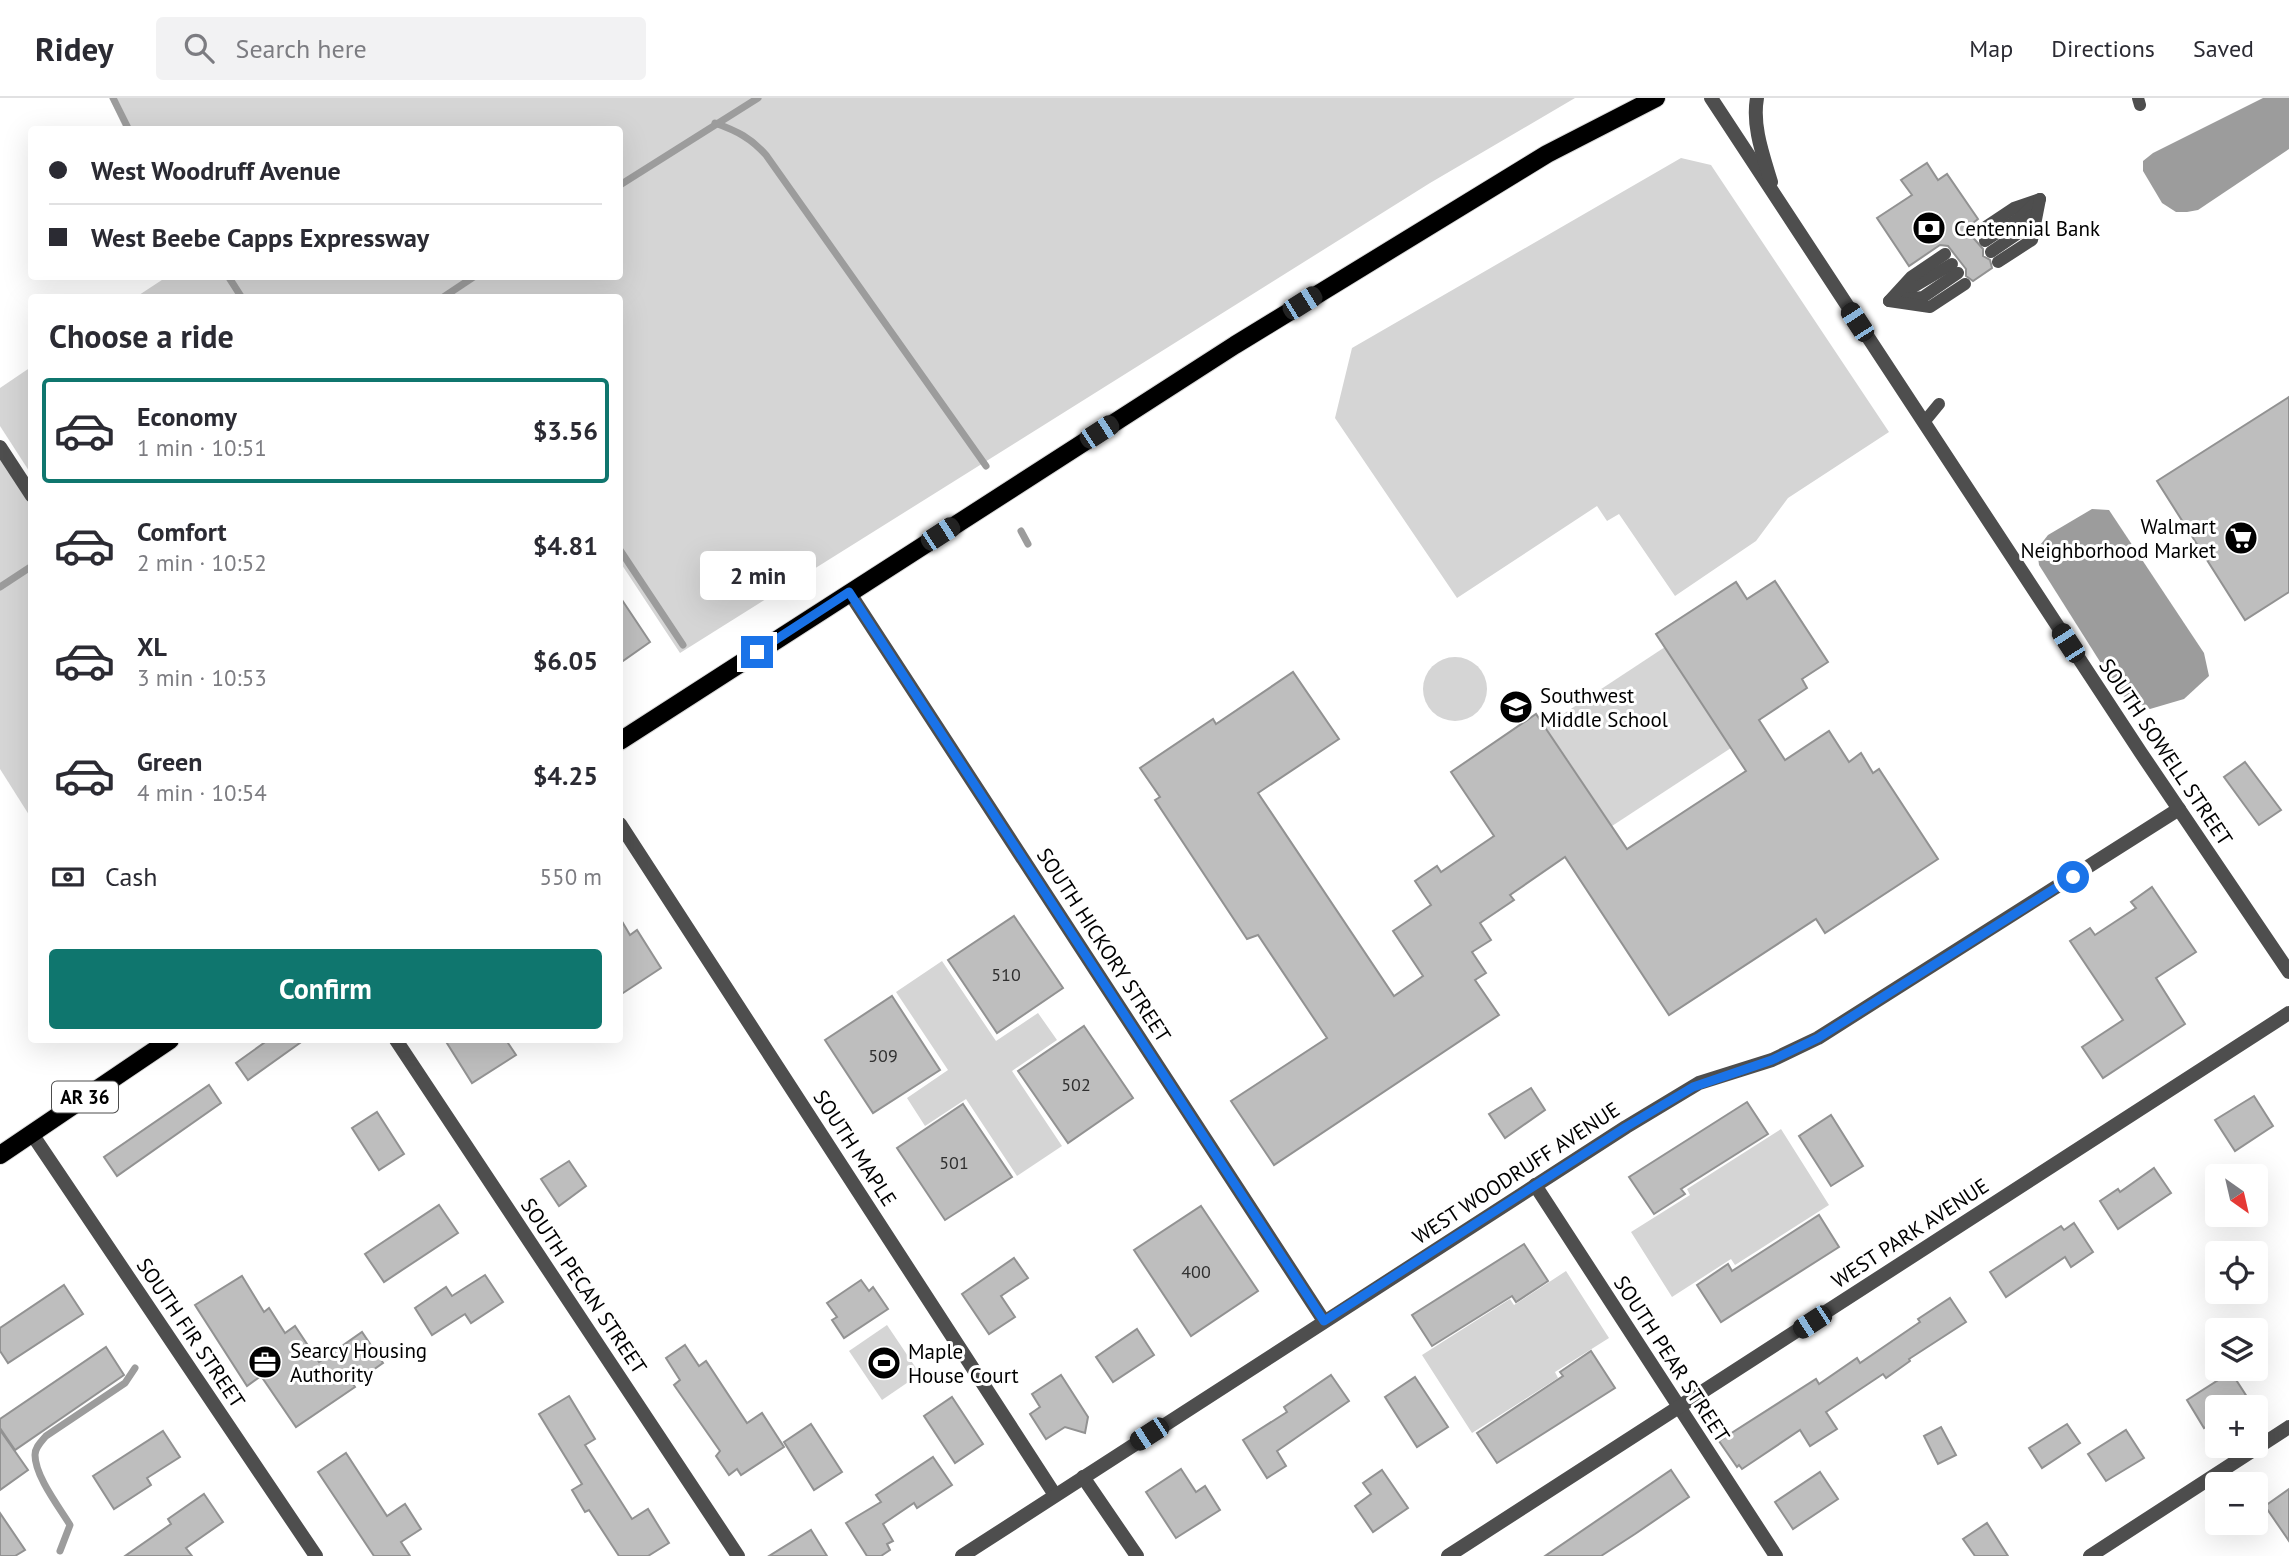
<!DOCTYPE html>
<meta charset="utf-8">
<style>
:root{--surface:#fff;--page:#f2f2f3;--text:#2b2b33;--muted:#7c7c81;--line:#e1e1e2;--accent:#0f766e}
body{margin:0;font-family:"PT Sans",sans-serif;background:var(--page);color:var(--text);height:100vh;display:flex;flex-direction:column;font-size:26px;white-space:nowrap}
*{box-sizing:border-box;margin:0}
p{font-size:23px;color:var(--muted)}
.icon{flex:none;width:38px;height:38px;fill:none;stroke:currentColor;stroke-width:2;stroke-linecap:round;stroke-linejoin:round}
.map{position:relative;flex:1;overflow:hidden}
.side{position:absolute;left:28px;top:196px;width:595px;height:749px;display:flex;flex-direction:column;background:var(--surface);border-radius:7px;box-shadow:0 7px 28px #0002}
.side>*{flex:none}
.hud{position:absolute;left:28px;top:28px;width:595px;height:154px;border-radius:7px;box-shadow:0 7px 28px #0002;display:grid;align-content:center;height:154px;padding:0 21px;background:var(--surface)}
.needle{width:46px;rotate:146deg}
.fabs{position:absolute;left:2205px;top:1066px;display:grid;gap:14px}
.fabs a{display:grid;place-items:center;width:63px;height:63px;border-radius:7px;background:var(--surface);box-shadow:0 7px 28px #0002;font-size:35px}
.end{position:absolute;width:32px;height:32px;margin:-16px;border:9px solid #1a73e8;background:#fff;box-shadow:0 0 0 4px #fff}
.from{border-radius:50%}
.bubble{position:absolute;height:49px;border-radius:7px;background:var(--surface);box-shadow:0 7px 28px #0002;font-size:23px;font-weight:700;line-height:49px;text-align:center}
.car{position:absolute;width:21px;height:42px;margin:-21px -10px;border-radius:9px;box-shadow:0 0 5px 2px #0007;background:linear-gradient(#222 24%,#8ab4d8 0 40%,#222 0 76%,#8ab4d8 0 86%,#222 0)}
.hud b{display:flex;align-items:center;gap:24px;height:66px;font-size:26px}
.hud b+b{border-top:2px solid var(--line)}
.hud i{width:18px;height:18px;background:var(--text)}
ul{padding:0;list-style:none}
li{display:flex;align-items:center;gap:21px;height:105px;margin:0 14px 10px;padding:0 7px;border:4px solid transparent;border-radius:7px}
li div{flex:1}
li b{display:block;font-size:26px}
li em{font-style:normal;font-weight:700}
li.active{border-color:var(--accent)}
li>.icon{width:63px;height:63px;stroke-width:1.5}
h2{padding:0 21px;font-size:32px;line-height:84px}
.pay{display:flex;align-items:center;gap:18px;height:77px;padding:0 21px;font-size:26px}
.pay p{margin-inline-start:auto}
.primary-button{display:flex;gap:14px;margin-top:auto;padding:14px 21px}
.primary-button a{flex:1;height:80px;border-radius:7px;background:var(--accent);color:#fff;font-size:28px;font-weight:700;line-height:80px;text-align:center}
header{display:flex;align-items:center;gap:42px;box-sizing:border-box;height:98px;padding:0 35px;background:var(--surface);border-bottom:2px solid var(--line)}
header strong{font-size:33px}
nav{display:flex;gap:38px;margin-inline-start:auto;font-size:24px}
.search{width:490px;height:63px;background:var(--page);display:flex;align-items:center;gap:18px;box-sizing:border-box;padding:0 24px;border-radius:7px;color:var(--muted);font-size:26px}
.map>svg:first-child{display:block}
.green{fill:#d5d5d5}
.water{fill:#9c9c9c}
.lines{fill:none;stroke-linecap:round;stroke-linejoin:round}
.stream{stroke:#9c9c9c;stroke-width:7}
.building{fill:#bebebe;stroke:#929292;stroke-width:2}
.primary-casing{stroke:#dbdbdb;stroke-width:20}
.service{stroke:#4e4e4e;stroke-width:12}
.minor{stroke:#4e4e4e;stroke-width:14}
.tertiary{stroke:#4e4e4e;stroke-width:14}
.primary{stroke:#000;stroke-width:18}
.route{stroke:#1a73e8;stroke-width:9}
.labels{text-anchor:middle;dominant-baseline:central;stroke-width:6;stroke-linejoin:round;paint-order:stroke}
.number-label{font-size:18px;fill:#303030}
.shield{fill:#fff;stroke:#4c4c4c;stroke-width:2}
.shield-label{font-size:19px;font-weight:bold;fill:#000}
.poi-label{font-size:21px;fill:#000;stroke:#fff;text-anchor:start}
.street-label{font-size:21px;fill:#000;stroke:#fff}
</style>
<header>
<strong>Ridey</strong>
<div class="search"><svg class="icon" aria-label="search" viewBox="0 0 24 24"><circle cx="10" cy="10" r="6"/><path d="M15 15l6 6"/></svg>Search here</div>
<nav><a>Map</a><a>Directions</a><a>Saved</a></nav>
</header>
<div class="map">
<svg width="2289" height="1458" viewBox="0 0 2289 1458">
<rect width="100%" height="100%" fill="#fff"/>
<g class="green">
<polygon points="116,0 1575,0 1430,85 680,555 620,464 620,200 136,199 168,178 620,178 620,32 124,31 111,3"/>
<polygon points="1681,60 1711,67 1889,334 1788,400 1756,443 1675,498 1619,416 1607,423 1597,408 1457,500 1335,320 1352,250"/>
<polygon points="31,269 31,376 0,328 0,290"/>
<polygon points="0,360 31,409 31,720 0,671"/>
<polygon points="1665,549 1731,650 1612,728 1545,628"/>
<circle cx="1455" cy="591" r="32"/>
<polygon points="942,863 996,943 1038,915 1057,942 1012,973 1062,1048 1017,1078 966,1001 925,1028 907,1000 948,972 896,894"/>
<polygon points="1781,1031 1829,1107 1735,1167 1731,1161 1672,1199 1631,1134 1690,1097 1687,1091"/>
<polygon points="1566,1173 1609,1240 1555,1274 1558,1280 1472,1335 1422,1257 1510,1201 1514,1207"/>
<polygon points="887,1227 920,1276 882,1302 849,1253"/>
</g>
<g class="water">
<polygon points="2263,0 2289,0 2289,51 2198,112 2187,114 2176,114 2162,105 2143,73 2143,63 2153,55"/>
<polygon points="2092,411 2109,412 2204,555 2209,578 2184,601 2150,611 2121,597 2039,467 2037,451 2048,437"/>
</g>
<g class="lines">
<g class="stream">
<polyline points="113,0 129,32"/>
<path d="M715 25C737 33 751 40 766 57L986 368"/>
<polyline points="620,87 758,0"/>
<polyline points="228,178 242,200"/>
<polyline points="442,200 475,178"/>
<polyline points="1021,433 1028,446"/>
<polyline points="620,452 683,547"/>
<polyline points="0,489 32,468"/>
<path d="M60 1453 70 1427C59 1409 35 1378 35 1357 35 1349 41 1344 46 1338L125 1285 135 1270"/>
</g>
</g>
<g class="building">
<polygon points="1927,65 1938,82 1947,76 1978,121 1973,125 1969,135 1983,151 1983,158 1990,162 1992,170 1973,183 1966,178 1966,171 1948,148 1940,147 1909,168 1877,120 1912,97 1901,82"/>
<polygon points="2289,299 2289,494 2245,522 2157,383"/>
<polygon points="1775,483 1828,564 1802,581 1807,590 1759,622 1785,662 1829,633 1849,664 1861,655 1873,675 1879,671 1938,761 1825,835 1816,821 1669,917 1565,759 1510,797 1514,802 1480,825 1491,842 1472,854 1486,875 1475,882 1499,917 1274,1067 1231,1003 1327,940 1258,837 1247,841 1155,702 1160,699 1140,670 1213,621 1216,626 1293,574 1339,641 1258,695 1394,898 1423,878 1393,833 1431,807 1415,783 1437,768 1441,774 1494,738 1451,674 1536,616 1627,751 1746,673 1656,536 1736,484 1747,501"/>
<polygon points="620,499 650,544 620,565"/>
<polygon points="2245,664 2281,712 2259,727 2224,679"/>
<polygon points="2152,789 2196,854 2156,880 2185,926 2103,980 2082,949 2123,922 2070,843 2090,830 2095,837 2136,810 2131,804"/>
<polygon points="1014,818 1063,890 997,935 948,862"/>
<polygon points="620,820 630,837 637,832 661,870 620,897"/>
<polygon points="892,898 940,972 873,1015 825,942"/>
<polygon points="1084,928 1133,1000 1068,1045 1018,973"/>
<polygon points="268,942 304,942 248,982 236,965"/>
<polygon points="445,942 506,942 516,957 472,985"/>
<polygon points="209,987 221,1005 117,1078 104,1059"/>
<polygon points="1531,990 1545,1012 1505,1040 1489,1016"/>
<polygon points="2254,998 2273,1028 2235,1053 2215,1022"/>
<polygon points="1747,1004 1768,1036 1681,1091 1685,1096 1654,1116 1629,1079"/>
<polygon points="963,1006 1012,1079 945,1122 897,1050"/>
<polygon points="377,1014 404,1056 379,1072 352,1030"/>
<polygon points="1831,1017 1863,1068 1831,1088 1799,1038"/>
<polygon points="569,1063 586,1088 559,1108 541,1081"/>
<polygon points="2154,1070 2171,1095 2118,1131 2100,1103 2118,1091 2120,1094"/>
<polygon points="439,1107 458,1135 384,1184 365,1156"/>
<polygon points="1201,1108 1258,1193 1191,1238 1134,1152"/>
<polygon points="1819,1117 1839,1149 1721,1224 1697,1187 1728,1166 1732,1173"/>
<polygon points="2074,1125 2093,1154 2071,1169 2065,1159 2006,1199 1990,1174 2061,1128 2064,1132"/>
<polygon points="1524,1146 1548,1183 1516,1204 1512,1198 1432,1248 1412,1217"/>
<polygon points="1014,1160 1028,1180 1001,1198 1015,1219 989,1236 962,1196"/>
<polygon points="485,1177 503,1204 471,1225 465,1216 432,1237 415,1210 446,1189 452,1198"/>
<polygon points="242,1178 264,1214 269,1210 285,1235 295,1228 319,1264 362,1234 383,1265 353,1286 355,1289 296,1329 261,1278 247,1288 195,1207"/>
<polygon points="861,1182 869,1193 873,1189 888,1211 844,1240 832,1222 837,1219 827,1205"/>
<polygon points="64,1187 83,1216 8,1265 0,1253 0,1230"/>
<polygon points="1950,1200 1966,1224 1909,1261 1910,1263 1886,1280 1883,1276 1826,1314 1837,1331 1810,1348 1800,1332 1742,1371 1739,1367 1737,1369 1719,1343 1816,1281 1819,1286 1857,1260 1860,1265 1920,1224 1918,1221"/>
<polygon points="1137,1231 1154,1257 1113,1284 1096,1259"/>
<polygon points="685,1247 699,1268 706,1263 747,1325 762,1315 784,1349 741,1377 737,1371 729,1377 716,1358 720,1353 674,1287 680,1282 666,1260"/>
<polygon points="106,1249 124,1277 15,1352 0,1330 0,1321"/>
<polygon points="1591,1253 1615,1290 1497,1365 1477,1335 1563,1278 1560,1274"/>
<polygon points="2231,1274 2249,1302 2237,1309 2217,1309 2217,1322 2204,1330 2187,1302"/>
<polygon points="1061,1277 1088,1319 1085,1335 1065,1329 1046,1341 1030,1316 1040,1309 1032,1296"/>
<polygon points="1331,1277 1349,1303 1277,1353 1286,1368 1267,1380 1243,1342 1287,1314 1284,1309"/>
<polygon points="1415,1279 1448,1329 1417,1349 1385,1299"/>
<polygon points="569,1298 595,1341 585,1347 632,1421 648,1411 669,1445 648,1458 619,1458 589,1412 585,1414 572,1392 582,1386 539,1316"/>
<polygon points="952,1299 983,1346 955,1365 924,1318"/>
<polygon points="811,1326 842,1374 814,1392 784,1344"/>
<polygon points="2067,1326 2080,1345 2042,1370 2029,1350"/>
<polygon points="1941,1329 1956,1357 1938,1366 1924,1338"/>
<polygon points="0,1332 28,1372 0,1392"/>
<polygon points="2126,1332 2144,1360 2106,1383 2088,1356"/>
<polygon points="163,1333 180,1359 147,1380 151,1387 114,1411 93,1378"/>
<polygon points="346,1355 387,1418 405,1406 421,1431 401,1444 410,1458 374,1458 318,1374"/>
<polygon points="933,1359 952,1387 917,1410 914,1405 883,1426 893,1443 887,1446 890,1452 881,1458 867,1458 846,1425 881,1404 876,1397"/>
<polygon points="1181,1371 1196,1394 1205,1388 1220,1412 1176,1440 1146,1394"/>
<polygon points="1382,1372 1408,1410 1373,1434 1355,1408 1371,1396 1363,1385"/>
<polygon points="1671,1372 1689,1399 1635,1436 1601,1458 1545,1458"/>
<polygon points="1820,1374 1838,1401 1793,1431 1775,1404"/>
<polygon points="2289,1391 2289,1443 2265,1408"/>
<polygon points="204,1396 223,1424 186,1450 192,1458 125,1458 171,1426 168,1421"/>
<polygon points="0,1415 25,1452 15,1458 0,1458"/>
<polygon points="1987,1425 2008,1458 1975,1458 1963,1441"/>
<polygon points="811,1432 827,1458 769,1458"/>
</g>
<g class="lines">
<defs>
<g id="primary">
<polyline points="620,643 1235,247 1547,56 1656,0"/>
<polyline points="0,1057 170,942"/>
</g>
</defs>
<use href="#primary" class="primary-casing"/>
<g class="service">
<polyline points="2138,0 2140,7"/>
<polyline points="1978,134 2014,110 2040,101"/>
<polyline points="1985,143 2021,119 2034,106"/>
<polyline points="1991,154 2026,130 2032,117"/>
<polyline points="1998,164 2032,142 2040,101"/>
<polyline points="1898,198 1952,166"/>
<polyline points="1907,201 1923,199 1958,175"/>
<polyline points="1889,203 1930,209 1965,186"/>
<polyline points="1889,203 1911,179 1945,156"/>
<polyline points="1925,323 1939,306"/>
</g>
<g class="minor">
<polyline points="0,349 32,398"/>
<polyline points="849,494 1324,1223"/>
<polyline points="620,726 1055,1397"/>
<polyline points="396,942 738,1458"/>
<polyline points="32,1036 316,1458"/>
<polyline points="1535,1087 1776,1458"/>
<polyline points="1083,1379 1137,1458"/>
<polyline points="962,1458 1626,1029 1699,985 1772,962 1818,940 2179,711"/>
<polyline points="1448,1458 2289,915"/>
</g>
<g class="tertiary">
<polyline points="1711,0 2141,655 2289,874"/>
<path d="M1757 0C1752 28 1763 57 1771 84"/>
<polyline points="2090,1458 2289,1329"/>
</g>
<use href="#primary" class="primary"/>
</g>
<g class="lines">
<polyline class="route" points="757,554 849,494 1324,1223 1626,1029 1693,989 1772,962 1818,940 2073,779"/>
</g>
<defs>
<symbol id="bank-disc" viewBox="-11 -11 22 22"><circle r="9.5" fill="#000" stroke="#fff"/><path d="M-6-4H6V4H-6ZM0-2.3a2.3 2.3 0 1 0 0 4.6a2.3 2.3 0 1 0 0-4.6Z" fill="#fff"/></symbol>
<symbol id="supermarket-disc" viewBox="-11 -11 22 22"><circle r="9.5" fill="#000" stroke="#fff"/><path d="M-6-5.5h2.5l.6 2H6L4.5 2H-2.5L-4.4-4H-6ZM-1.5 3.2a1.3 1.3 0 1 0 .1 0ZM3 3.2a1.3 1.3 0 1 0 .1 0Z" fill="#fff"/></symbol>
<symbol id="school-disc" viewBox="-11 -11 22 22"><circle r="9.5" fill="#000" stroke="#fff"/><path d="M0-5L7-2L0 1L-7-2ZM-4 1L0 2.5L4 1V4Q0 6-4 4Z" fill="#fff"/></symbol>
<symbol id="office-disc" viewBox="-11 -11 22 22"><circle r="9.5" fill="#000" stroke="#fff"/><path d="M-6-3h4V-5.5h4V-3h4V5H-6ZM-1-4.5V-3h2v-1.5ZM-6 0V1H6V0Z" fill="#fff"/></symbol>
<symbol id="stadium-disc" viewBox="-11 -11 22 22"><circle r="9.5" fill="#000" stroke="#fff"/><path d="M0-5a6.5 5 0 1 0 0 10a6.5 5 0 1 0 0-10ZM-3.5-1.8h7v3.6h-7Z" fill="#fff"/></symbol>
</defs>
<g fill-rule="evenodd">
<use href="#bank-disc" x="1910" y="111" width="38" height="38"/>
<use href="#supermarket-disc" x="2222" y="421" width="38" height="38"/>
<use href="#school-disc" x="1497" y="590" width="38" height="38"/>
<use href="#office-disc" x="246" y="1245" width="38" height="38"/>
<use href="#stadium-disc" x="865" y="1246" width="38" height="38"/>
</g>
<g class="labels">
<g class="number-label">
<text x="1006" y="876">510</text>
<text x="883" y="957">509</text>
<text x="1076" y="986">502</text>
<text x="954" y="1064">501</text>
<text x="1196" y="1173">400</text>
</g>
<rect class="shield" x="52" y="983.5" width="66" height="31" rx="5"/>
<g class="shield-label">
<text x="85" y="999">AR 36</text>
</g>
<g class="poi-label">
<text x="1954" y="130">Centennial Bank</text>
<text x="2216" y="428" text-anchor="end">Walmart<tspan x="2216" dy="24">Neighborhood Market</tspan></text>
<text x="1540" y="597">Southwest<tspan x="1540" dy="24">Middle School</tspan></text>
<text x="290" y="1252">Searcy Housing<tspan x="290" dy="24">Authority</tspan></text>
<text x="908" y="1253">Maple<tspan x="908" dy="24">House Court</tspan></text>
</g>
<g class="street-label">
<text transform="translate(2166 654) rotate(56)">SOUTH SOWELL STREET</text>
<text transform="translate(1104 847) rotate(57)">SOUTH HICKORY STREET</text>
<text transform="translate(855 1050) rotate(57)">SOUTH MAPLE</text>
<text transform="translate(1516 1075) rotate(-33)">WEST WOODRUFF AVENUE</text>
<text transform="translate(1910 1135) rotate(-33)">WEST PARK AVENUE</text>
<text transform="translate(584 1188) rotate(56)">SOUTH PECAN STREET</text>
<text transform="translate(191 1235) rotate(56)">SOUTH FIR STREET</text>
<text transform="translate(1672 1261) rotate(57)">SOUTH PEAR STREET</text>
</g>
</g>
</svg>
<div class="fabs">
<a><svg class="needle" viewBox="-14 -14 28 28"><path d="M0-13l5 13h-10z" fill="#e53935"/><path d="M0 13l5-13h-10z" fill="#7c7c81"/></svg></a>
<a><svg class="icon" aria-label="locate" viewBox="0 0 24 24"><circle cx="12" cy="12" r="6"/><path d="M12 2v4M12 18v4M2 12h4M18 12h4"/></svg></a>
<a><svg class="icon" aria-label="layers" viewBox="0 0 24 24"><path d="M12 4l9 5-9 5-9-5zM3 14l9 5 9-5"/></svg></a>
<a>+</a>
<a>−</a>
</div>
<i class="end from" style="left:2073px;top:779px"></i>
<i class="end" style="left:757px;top:554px"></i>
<div class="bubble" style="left:700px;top:453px;width:116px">2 min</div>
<i class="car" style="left:1302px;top:205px;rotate:58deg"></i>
<i class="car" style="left:1857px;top:224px;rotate:327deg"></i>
<i class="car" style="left:1099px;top:334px;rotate:57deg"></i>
<i class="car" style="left:940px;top:436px;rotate:57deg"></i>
<i class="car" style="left:2068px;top:545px;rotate:327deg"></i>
<i class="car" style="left:1812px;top:1224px;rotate:237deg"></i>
<i class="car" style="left:1149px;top:1336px;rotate:237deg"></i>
<div class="hud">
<b><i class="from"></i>West Woodruff Avenue</b>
<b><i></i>West Beebe Capps Expressway</b>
</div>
<section class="side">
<h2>Choose a ride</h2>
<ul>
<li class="active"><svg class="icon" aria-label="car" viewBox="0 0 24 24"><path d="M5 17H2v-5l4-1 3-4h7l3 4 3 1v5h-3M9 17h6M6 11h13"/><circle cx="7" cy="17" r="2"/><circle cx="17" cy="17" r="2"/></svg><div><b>Economy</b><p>1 min · 10:51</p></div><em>$3.56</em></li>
<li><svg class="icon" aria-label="car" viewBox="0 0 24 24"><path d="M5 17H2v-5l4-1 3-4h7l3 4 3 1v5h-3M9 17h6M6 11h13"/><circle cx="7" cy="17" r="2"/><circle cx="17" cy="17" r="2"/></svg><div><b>Comfort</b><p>2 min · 10:52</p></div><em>$4.81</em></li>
<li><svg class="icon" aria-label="car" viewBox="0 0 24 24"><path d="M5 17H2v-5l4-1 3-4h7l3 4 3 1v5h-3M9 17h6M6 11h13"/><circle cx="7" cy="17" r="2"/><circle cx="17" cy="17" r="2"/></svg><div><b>XL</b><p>3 min · 10:53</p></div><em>$6.05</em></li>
<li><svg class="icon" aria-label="car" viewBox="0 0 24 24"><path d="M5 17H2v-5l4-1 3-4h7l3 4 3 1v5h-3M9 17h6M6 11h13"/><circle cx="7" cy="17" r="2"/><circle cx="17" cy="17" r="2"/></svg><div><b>Green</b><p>4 min · 10:54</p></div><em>$4.25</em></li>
</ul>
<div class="pay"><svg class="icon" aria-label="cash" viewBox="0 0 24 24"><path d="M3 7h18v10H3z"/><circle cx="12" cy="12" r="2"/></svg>Cash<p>550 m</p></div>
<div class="primary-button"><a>Confirm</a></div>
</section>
</div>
